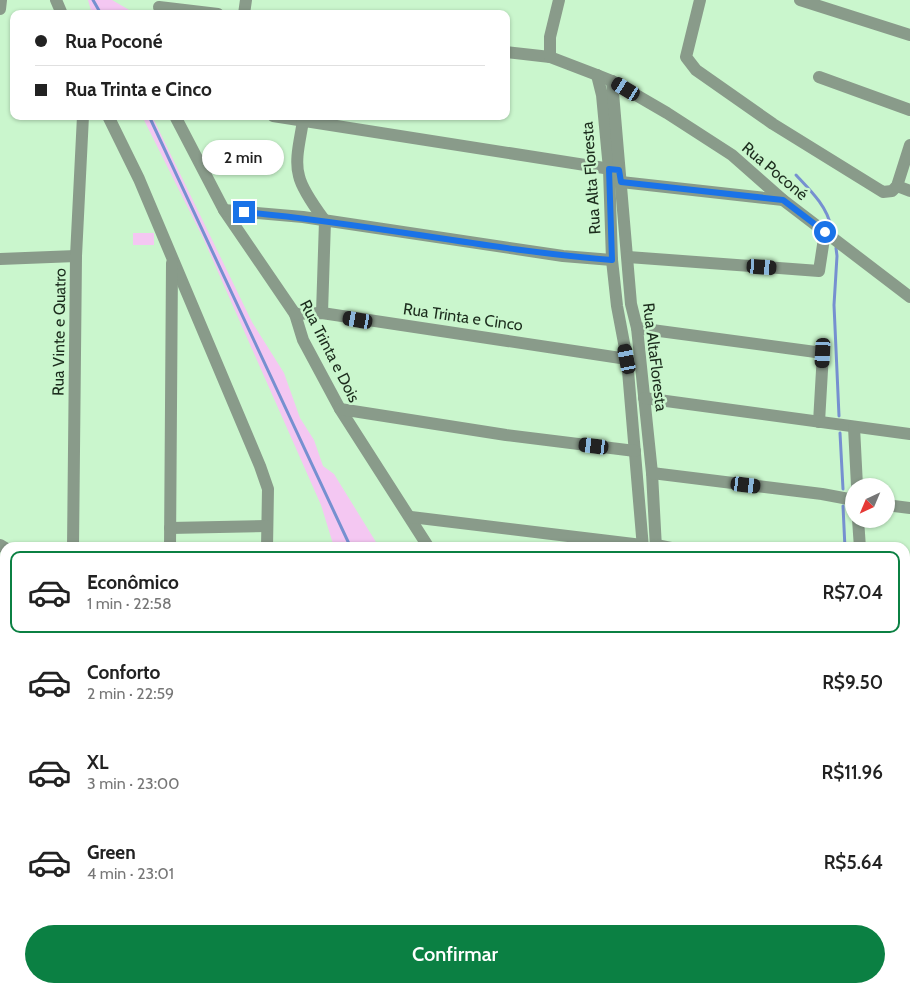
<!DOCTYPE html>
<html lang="pt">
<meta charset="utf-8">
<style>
:root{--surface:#fff;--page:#f2f2f2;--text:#222;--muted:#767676;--line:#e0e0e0;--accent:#0b8043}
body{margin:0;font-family:Cabin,sans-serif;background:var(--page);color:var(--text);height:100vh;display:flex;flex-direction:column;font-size:19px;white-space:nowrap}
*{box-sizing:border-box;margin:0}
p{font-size:16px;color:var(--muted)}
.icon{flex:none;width:28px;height:28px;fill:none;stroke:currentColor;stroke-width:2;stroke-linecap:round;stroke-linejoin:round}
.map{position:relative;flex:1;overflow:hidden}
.panel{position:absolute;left:0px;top:542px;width:910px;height:451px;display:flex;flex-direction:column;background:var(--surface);border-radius:15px 15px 0 0;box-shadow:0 1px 4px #0004}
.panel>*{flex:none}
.hud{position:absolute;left:10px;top:10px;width:500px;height:110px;border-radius:10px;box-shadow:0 1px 4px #0004;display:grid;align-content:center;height:110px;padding:0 25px;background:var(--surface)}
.needle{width:32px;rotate:224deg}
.buttons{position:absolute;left:845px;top:478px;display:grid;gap:10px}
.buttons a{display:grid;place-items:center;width:50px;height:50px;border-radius:50%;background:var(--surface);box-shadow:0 1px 4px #0004;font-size:25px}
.end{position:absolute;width:22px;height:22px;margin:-11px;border:6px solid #1a73e8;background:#fff;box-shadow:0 0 0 2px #fff}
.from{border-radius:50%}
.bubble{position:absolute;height:35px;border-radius:18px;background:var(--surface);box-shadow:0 1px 4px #0004;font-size:16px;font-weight:600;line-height:35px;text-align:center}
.car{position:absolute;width:15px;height:30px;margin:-15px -8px;border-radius:6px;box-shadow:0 0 4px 1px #0007;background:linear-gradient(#222 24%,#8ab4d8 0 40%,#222 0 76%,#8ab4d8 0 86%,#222 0)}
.hud b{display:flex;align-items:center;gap:18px;height:48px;font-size:19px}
.hud b+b{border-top:1px solid var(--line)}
.hud i{width:12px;height:12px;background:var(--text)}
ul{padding:9px 0 0;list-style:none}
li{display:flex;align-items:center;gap:15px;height:82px;margin:0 10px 8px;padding:0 15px;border:2px solid transparent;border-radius:10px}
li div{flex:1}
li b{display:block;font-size:19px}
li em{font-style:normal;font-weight:600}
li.current{border-color:var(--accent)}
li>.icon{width:45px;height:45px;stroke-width:1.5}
.primary-button{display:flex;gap:10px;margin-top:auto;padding:10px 25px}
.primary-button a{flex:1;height:58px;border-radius:30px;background:var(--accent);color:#fff;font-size:20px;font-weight:600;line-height:58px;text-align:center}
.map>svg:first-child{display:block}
.green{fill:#f4c7f2}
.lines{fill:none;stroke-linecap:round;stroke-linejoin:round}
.stream{stroke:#7690d0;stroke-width:3}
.minor{stroke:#899b8a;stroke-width:12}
.tertiary{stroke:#899b8a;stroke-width:12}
.route{stroke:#1a73e8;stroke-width:6}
.labels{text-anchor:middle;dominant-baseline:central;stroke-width:5;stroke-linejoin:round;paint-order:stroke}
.street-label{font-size:16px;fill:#1c2c1d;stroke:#caf6cd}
</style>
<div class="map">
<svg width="910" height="993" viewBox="0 0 910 993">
<rect width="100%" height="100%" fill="#caf6cd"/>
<g class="green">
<polygon points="88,0 112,0 131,11 130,14 92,14"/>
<polygon points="142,116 152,116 252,322 284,373 300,418 314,440 323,466 334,474 379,547 334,547 321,505 203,238"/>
<rect x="133" y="233" width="21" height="12"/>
</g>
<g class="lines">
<g class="stream">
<polyline points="93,0 101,14"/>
<polyline points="149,116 351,548"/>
<path d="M796 175C810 190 827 206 831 227"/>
<polyline points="836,248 837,256 834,305 839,416"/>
<polyline points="840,433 843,489"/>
<polyline points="843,506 845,548"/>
<polyline points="436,993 436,989"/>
</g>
<g class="minor">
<polyline points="56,0 62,14"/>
<polyline points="700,0 686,57 696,70 773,124 883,192 892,191 897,186 910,145"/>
<polyline points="800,0 910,35"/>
<polyline points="159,7 218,14"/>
<polyline points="0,9 1,0"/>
<polyline points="244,14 246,0"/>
<polyline points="506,52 550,57 597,75 612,81 667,113 732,155 783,200 910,297"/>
<polyline points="550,57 550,37 559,0"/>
<polyline points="597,75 602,95 609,169 612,260 617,306 627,359 643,548"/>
<polyline points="819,77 910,110"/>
<polyline points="612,81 631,304 637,328 652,473 656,548"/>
<polyline points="108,116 139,179 260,466 268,489 267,548"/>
<polyline points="175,116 224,210 295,314 303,340 340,409 429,548"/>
<polyline points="273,116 617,170"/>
<path d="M303 120C301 137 294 159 299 176 302 190 317 210 325 221L322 313"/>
<polyline points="621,182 783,200"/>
<polyline points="897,186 910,191"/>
<polyline points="224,210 303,217 563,256 612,260"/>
<polyline points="628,257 819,271 825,232"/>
<polyline points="0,259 76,256"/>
<polyline points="295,314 322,313 627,359"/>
<polyline points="637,328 823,353 819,422"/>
<polyline points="644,398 910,434"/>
<polyline points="340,409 506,435 635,451"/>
<polyline points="854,427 857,486"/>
<polyline points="652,473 822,494 854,500"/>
<polyline points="886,505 910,508"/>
<polyline points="411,517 642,545"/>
<polyline points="858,519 860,548"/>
<polyline points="170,528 267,526"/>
<polyline points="656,545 671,548"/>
<polyline points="73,548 76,256 83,116"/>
<polyline points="170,548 172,263"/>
<polyline points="905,579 910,580"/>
<polyline points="905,648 910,649"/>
<polyline points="905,722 910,723"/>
<polyline points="0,797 5,799"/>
<polyline points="0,875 5,875"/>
<polyline points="0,953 5,953"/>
<polyline points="467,989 467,993"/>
<polyline points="52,993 52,989"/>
</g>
<g class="tertiary">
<polyline points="0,545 5,548"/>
<polyline points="905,810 910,811"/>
</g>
</g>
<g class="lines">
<path class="route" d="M244 212C367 223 489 250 612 260L609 169 619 170 621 182 783 200 825 232"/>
</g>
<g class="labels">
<g class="street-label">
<text transform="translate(775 171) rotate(40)">Rua Poconé</text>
<text transform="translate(591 178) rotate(-94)">Rua Alta Floresta</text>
<text transform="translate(463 317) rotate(8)">Rua Trinta e Cinco</text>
<text transform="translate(59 332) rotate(-89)">Rua Vinte e Quatro</text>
<text transform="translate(330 351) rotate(63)">Rua Trinta e Dois</text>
<text transform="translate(655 357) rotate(83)">Rua AltaFloresta</text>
</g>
</g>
</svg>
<div class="buttons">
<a><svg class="needle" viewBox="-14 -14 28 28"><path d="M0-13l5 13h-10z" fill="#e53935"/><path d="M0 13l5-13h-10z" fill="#767676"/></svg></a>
</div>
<i class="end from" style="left:825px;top:232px"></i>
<i class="end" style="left:244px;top:212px"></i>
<div class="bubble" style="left:202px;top:140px;width:82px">2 min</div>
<i class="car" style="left:626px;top:89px;rotate:301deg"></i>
<i class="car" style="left:762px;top:267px;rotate:94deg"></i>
<i class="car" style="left:358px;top:320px;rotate:280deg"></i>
<i class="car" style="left:823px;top:353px;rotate:183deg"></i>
<i class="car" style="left:627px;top:359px;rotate:349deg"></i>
<i class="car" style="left:594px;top:446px;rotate:277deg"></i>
<i class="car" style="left:746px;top:485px;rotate:97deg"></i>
<div class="hud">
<b><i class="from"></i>Rua Poconé</b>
<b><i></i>Rua Trinta e Cinco</b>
</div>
<section class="panel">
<ul>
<li class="current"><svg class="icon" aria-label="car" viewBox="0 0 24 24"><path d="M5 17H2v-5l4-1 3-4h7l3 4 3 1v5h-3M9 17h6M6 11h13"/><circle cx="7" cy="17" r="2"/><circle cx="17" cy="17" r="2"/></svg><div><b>Econômico</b><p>1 min · 22:58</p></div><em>R$7.04</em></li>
<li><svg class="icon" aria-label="car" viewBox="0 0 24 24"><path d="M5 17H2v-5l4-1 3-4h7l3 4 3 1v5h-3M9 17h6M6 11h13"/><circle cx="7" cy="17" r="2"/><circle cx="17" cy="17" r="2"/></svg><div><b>Conforto</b><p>2 min · 22:59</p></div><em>R$9.50</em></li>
<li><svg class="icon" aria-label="car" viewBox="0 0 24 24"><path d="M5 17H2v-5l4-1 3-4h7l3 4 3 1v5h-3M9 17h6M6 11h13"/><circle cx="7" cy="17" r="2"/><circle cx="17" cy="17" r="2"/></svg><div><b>XL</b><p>3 min · 23:00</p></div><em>R$11.96</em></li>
<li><svg class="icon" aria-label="car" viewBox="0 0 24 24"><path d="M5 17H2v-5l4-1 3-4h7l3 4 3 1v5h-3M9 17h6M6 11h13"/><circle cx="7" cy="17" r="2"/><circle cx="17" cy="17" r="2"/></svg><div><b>Green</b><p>4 min · 23:01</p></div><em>R$5.64</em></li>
</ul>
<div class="primary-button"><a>Confirmar</a></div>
</section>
</div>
